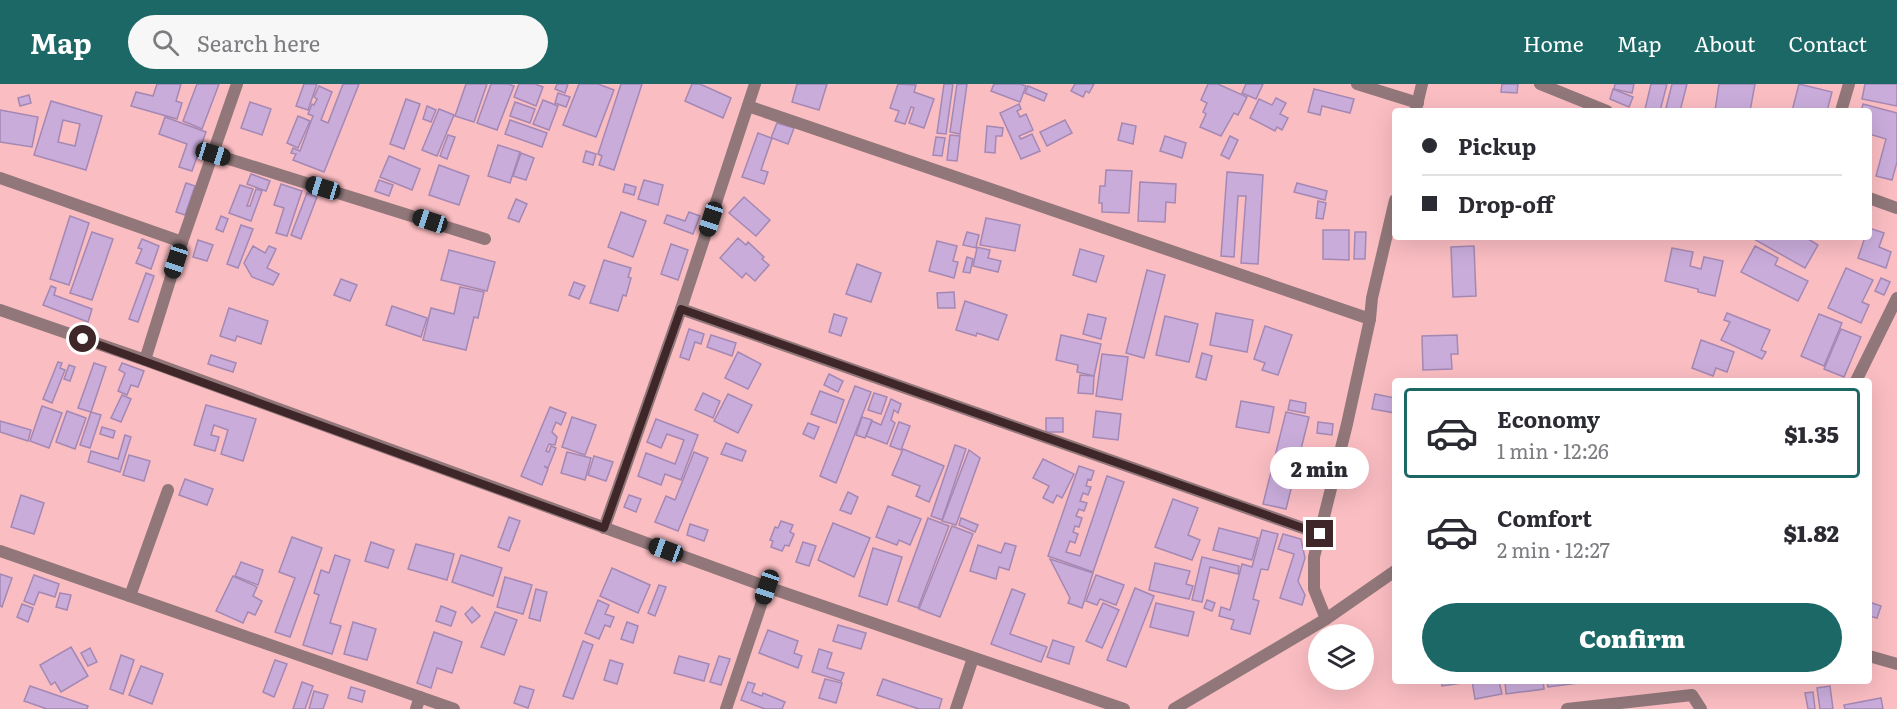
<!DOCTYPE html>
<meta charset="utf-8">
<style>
:root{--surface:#fff;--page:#f7f7f7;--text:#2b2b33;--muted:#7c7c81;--line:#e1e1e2;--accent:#1b6867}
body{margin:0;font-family:Literata,serif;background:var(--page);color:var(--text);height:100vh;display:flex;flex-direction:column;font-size:22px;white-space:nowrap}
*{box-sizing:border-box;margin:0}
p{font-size:20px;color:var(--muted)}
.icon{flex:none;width:33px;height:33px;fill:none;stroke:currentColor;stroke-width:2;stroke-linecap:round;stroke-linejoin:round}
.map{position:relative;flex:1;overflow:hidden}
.details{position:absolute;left:1392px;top:294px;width:480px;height:306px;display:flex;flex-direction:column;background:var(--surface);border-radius:6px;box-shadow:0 6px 24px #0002}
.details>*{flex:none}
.hud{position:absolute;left:1392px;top:24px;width:480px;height:132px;border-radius:6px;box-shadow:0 6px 24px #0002;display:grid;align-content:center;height:132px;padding:0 30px;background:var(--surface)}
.controls{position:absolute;left:1308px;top:540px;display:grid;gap:12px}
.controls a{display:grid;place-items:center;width:66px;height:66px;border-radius:50%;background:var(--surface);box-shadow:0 6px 24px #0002;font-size:30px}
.end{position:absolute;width:27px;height:27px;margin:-14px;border:8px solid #3e2629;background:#fff;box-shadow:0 0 0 3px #fff}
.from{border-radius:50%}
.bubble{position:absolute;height:42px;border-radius:21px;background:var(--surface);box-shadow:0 6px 24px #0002;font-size:20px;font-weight:800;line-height:42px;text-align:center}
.car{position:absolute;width:18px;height:36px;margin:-18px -9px;border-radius:8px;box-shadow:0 0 4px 2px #0007;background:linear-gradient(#222 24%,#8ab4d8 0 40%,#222 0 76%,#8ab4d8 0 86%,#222 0)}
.hud b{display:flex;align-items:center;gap:21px;height:57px;font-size:22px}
.hud b+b{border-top:2px solid var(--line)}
.hud i{width:15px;height:15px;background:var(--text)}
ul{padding:10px 0 0;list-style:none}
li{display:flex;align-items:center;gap:18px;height:90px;margin:0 12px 9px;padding:0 18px;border:3px solid transparent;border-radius:6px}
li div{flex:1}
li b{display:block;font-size:22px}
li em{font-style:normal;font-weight:800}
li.current{border-color:var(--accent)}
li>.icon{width:54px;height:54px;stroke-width:1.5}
.cta{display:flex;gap:12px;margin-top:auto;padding:12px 30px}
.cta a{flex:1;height:69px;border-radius:36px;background:var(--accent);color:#fff;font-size:24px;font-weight:800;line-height:69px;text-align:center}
header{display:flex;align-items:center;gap:36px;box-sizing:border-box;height:84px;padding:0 30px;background:var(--accent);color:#fff}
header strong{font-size:28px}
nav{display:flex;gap:33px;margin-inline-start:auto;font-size:21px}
.search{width:420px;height:54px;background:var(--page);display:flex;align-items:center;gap:15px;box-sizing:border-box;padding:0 21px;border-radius:33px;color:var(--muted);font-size:22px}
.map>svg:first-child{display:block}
.building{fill:#c9acda;stroke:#a488b4;stroke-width:1.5;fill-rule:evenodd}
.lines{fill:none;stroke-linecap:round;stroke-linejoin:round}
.street{stroke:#917779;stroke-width:12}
.route{stroke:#3e2629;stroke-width:8}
</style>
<header>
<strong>Map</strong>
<div class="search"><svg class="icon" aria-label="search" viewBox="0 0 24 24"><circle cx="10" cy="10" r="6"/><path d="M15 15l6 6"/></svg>Search here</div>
<nav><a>Home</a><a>Map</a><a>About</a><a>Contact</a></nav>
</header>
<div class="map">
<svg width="1897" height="625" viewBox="0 0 1897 625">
<rect width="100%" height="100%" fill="#fabdc2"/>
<g class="building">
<polygon points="157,0 181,0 176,17 182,19 177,35 131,22 136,8 153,12"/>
<polygon points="197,0 219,0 202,45 183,37"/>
<polygon points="304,0 317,0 308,26 296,22"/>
<polygon points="343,0 359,0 324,88 293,76 296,70 291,69 293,64 300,67 313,32 308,30 312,20 314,21 317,15 314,13 319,2 332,8 321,36 328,39"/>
<polygon points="466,0 487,0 474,38 455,32"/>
<polygon points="491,0 508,0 514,2 497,46 477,39"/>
<polygon points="519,0 535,0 543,3 536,22 514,13"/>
<polygon points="557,0 568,0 565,9 555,5"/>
<polygon points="579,0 598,0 614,6 596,53 563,41"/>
<polygon points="621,0 642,0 614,86 599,81 602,72 598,70"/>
<polygon points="692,0 700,0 731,14 723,34 685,17"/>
<polygon points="797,0 827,0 819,26 792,18"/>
<polygon points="898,0 916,1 914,8 934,15 924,44 909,39 914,24 911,23 905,40 895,37 899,27 890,24"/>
<polygon points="944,0 953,0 946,50 937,49"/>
<polygon points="957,0 967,0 960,50 950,48"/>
<polygon points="994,0 1020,0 1026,2 1020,18 991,7"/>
<polygon points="1075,0 1094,0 1089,9 1086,7 1083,13 1071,7"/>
<polygon points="1208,0 1218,0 1247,13 1238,31 1234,29 1221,52 1200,43 1206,30 1203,28 1207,19 1201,16"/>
<polygon points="1246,0 1263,0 1256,15 1242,9"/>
<polygon points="1502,0 1518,0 1517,9 1501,8"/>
<polygon points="1615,0 1634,0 1632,9 1614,5"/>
<polygon points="1651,0 1667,0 1660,27 1645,25"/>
<polygon points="1672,0 1687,0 1680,27 1666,24"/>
<polygon points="1719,0 1755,0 1750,27 1715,27"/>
<polygon points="1799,0 1832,8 1827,27 1792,27"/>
<polygon points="1865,0 1897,0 1897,22 1862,15"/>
<polygon points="1028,2 1047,10 1044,17 1025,9"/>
<polygon points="1314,5 1354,15 1350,29 1322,22 1320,31 1308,28"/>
<polygon points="1613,5 1633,13 1629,23 1610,15"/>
<polygon points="558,9 570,13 566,23 555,19"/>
<polygon points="29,11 31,19 20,22 18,14"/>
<polygon points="1276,14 1286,19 1280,30 1288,34 1282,46 1277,43 1275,47 1250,34 1259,15 1272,21"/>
<polygon points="406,15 420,20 404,65 390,60"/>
<polygon points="543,16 558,22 549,46 533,40"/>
<path d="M51 17 102 32 86 86 34 71ZM63 36 80 40 75 62 58 58Z"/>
<polygon points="250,18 271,25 262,51 241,44"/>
<polygon points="515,18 535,25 530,39 510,32"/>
<polygon points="1019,20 1021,25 1017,27 1020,33 1026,30 1033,46 1019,52 1021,55 1032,50 1040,67 1021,75 1000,29"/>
<polygon points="1863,20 1897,29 1897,78 1892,96 1876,92 1886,55 1869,50 1869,27 1861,27"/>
<polygon points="427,22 436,26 431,38 423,35"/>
<polygon points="439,25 454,31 437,72 422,66"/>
<polygon points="0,26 38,33 32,63 0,58"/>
<polygon points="298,32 310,37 298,64 287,59"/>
<polygon points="165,33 206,48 192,87 179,83 187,60 159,50"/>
<polygon points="510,36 547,49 542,63 505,50"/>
<polygon points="1065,36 1072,49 1047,62 1040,48"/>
<polygon points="777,39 794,44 788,60 772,54 761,86 768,88 764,100 742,93 758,49 771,54"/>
<polygon points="1122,39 1136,42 1133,60 1118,56"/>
<polygon points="987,42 1003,44 1002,52 996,52 995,69 985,68"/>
<polygon points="448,51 455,53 447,75 440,72"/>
<polygon points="950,51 960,52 957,77 947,76"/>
<polygon points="1165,52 1186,59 1182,74 1160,67"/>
<polygon points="1230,52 1238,56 1229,75 1221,71"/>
<polygon points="936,53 945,54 942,72 933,71"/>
<polygon points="498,61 520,68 510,99 488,92"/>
<polygon points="586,67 596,70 593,81 583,78"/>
<polygon points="521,69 534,74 526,96 513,92"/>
<polygon points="389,72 420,85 412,106 380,93"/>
<polygon points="439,81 469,92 459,121 429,111"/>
<polygon points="1106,86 1132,87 1129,129 1102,128 1102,119 1099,119 1100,102 1105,102"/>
<polygon points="1227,88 1263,91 1258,180 1241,179 1246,112 1238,112 1234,173 1221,172"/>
<polygon points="251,90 270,97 266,107 247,100"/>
<polygon points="379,96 393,101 389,112 375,107"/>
<polygon points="644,96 663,101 658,121 638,115"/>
<polygon points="1140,98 1176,100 1175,119 1166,118 1165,138 1138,137"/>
<polygon points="186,99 195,102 185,131 176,128"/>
<polygon points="1297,99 1327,107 1325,116 1294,108"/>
<polygon points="281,100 302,107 287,152 276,149 284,124 274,121"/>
<polygon points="625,100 636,103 634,111 623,108"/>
<polygon points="240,101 253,105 247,122 250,122 256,105 262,107 251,137 229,129"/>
<polygon points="307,109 317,113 301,155 291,151"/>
<polygon points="744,113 770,136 756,152 729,129"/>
<polygon points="516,115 527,120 519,138 508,134"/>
<polygon points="1318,117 1326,119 1323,135 1316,134"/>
<polygon points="621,128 646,137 633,173 608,163"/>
<polygon points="689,128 700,132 693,150 664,139 667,131 685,137"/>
<polygon points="70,132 89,139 69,201 50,195"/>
<polygon points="221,132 228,135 223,148 216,145"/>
<polygon points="986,134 1020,141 1015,167 980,161"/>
<polygon points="241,141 253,145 238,184 227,180"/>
<polygon points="1869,144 1884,149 1879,163 1891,168 1886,184 1858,174 1865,153 1869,153"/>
<polygon points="1323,146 1349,146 1349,176 1323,175"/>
<polygon points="92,148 113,155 92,216 70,209"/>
<polygon points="967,148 979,151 976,163 990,166 988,174 1001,177 998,188 973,182 977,164 963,161"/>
<polygon points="1355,148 1366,148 1365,175 1354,175"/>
<polygon points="1805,153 1818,161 1805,184 1752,154"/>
<polygon points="738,154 746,161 748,158 764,173 762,175 769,181 755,197 746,189 742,194 720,174"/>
<polygon points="142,155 159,162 151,185 136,179 142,165 138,164"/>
<polygon points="198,156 213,161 207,177 193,173"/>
<polygon points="937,157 957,162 953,177 958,178 954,194 929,187"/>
<polygon points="671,160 688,166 678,196 661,190"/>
<polygon points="253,162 265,169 269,162 276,165 267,184 279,190 273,201 252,193 244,179"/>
<polygon points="1474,162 1476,212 1453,213 1451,163"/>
<polygon points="1755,162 1778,174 1775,181 1808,197 1798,217 1741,188"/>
<polygon points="1672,164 1693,168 1690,182 1701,185 1704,173 1723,177 1715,212 1698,208 1698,205 1665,197"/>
<polygon points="1080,165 1104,172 1096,198 1073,191"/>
<polygon points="449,166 495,178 487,207 441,196"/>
<polygon points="967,173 973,175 970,189 963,188"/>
<polygon points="604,176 631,184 628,193 631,194 626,212 623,211 618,227 590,219"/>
<polygon points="857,180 881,189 871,218 846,210"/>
<polygon points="1846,184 1873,196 1862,218 1869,221 1861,239 1828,224"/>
<polygon points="1147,186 1165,191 1144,274 1126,269"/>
<polygon points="146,189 154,192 138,238 129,235"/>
<polygon points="1881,194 1890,198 1884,211 1875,207"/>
<polygon points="341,195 357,201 350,217 334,211"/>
<polygon points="574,198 585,202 579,215 569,211"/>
<polygon points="51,202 56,204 54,211 92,225 88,238 43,221"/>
<polygon points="460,203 484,208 478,234 474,233 466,266 423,256 431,224 454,230"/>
<polygon points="954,208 955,224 938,224 937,209"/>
<polygon points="965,217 1007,231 998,256 977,249 976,252 956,246"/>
<polygon points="392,222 427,234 421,253 386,241"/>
<polygon points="229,224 268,237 261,260 237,252 235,257 220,252"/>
<polygon points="1216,229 1253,236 1247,268 1210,261"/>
<polygon points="1727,229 1770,246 1761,266 1766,268 1762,275 1721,256 1730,238 1724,236"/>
<polygon points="834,230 847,234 841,252 829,248"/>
<polygon points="1088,230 1106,234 1101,255 1083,250"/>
<polygon points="1819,230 1842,239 1824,282 1801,272"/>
<polygon points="1165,232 1198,240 1189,278 1156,271"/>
<polygon points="1265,242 1292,251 1278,291 1262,286 1265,279 1254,275"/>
<polygon points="689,245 704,250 701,260 695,258 689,276 680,273"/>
<polygon points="1841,245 1861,253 1844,293 1824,285"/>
<polygon points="711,251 736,259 732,272 707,263"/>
<polygon points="1061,251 1101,260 1094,292 1077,288 1078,281 1056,276"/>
<polygon points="1457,251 1458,270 1451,270 1452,285 1423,286 1422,252"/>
<polygon points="1701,256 1734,268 1727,288 1716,284 1713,292 1692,284"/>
<polygon points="738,268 761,280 748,305 725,294"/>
<polygon points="1202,269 1212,272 1206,296 1196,293"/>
<polygon points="1102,270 1128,273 1122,316 1096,312"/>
<polygon points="211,271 236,279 233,288 208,280"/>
<polygon points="58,278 62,279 60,284 65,286 52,319 43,315"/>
<polygon points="94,279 106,283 91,328 78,324"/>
<polygon points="122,279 144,287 138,303 131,301 127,311 118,307 125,289 119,286"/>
<polygon points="69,281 75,283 70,297 64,295"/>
<polygon points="829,290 843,297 838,308 824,301"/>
<polygon points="1080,291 1094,292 1093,310 1078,309"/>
<polygon points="855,302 871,308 836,399 820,392"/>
<polygon points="820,307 844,316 836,339 811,330"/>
<polygon points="703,309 720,317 713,334 695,326"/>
<polygon points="874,309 887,313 881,330 868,326"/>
<polygon points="728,310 752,321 738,349 714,337"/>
<polygon points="1375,310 1395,314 1395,329 1372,325"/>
<polygon points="122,311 131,315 121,338 111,334"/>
<polygon points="891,315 901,320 898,329 894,326 891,336 895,339 887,360 866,352 872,337 881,341"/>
<polygon points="1290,316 1306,319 1305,329 1288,326"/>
<polygon points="1241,317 1274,323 1269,349 1236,343"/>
<polygon points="206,321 256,335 243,377 221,370 228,346 214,341 211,351 219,353 215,367 194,361"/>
<polygon points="42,322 62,329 49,364 30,357"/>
<polygon points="550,323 566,329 561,341 556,338 552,348 557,353 555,361 549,360 546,367 549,368 551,362 556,364 548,384 544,382 548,385 542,401 521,392"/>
<polygon points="67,327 86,334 75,365 56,358"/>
<polygon points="1096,327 1121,330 1118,356 1093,353"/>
<polygon points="91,328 101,331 90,364 80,361"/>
<polygon points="1286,328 1309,333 1286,425 1263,420"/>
<polygon points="572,333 596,341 585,371 562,363"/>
<polygon points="862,333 872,336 865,354 856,351"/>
<rect x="1046" y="334" width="17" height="14"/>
<polygon points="656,335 698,351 681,396 665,390 661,401 638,392 646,369 675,380 684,356 667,350 661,364 647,358"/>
<polygon points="0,337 31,346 28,357 0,348"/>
<polygon points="899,338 910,342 901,366 890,362"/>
<polygon points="1318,338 1333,340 1332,351 1317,349"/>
<polygon points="808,339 819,343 814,355 803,350"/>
<polygon points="102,343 115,347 113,354 100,350"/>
<polygon points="125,351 131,353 120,388 88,378 91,367 118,375"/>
<polygon points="726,359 746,367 742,377 721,370"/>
<polygon points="955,361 966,365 942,436 931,432"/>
<polygon points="903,365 944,382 929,418 916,412 920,402 892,391"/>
<polygon points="969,366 980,374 956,441 942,437"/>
<polygon points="567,368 591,374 585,396 561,389"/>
<polygon points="694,368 708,374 678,447 655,438 666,412 675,416"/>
<polygon points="129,371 150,377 144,397 123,391"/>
<polygon points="594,372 613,378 606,397 588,391"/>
<polygon points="1043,375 1074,390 1062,414 1057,411 1053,419 1043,414 1049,402 1033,394"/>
<polygon points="1079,382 1094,387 1091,396 1088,395 1086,402 1091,403 1088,411 1083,409 1080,417 1087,419 1084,427 1079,425 1076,432 1082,434 1079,443 1075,442 1073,448 1078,450 1075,459 1070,457 1066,468 1080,472 1107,392 1124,398 1093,488 1048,472"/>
<polygon points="185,395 213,405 207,421 179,411"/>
<polygon points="848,408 858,413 851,430 840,426"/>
<polygon points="21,411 44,419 34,450 11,443"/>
<polygon points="629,411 641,415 636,428 624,423"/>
<polygon points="1173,415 1198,424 1188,451 1200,456 1192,476 1155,463"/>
<polygon points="888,422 921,435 910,461 899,456 897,461 876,453"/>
<polygon points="509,433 520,437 509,467 498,463"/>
<polygon points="928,434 949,442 918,524 898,517"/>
<polygon points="961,434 978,441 975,448 959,441"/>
<polygon points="781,437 793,441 790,448 794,450 789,462 785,461 782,467 771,463 773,457 770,456 775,443 778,444"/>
<polygon points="833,439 870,454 854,493 818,476"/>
<polygon points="690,440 708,446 704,457 687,451"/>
<polygon points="952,442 973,450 940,533 919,525"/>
<polygon points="1219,444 1258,454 1252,476 1213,466"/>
<polygon points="1262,446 1278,450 1268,486 1261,485 1253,515 1259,517 1250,550 1231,545 1234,536 1219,532 1221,523 1230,526 1242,480 1252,483"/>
<polygon points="1283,450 1301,455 1305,474 1298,497 1305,511 1302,521 1280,514 1294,470 1278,465"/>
<polygon points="292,453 322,464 290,553 275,548 295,494 279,488"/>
<polygon points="371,458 394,466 388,484 365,477"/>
<polygon points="803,458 816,462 809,482 796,478"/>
<polygon points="1005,459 1016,462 1009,486 999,483 996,495 970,487 978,461 1001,469"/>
<polygon points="416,460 454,470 447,496 408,485"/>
<polygon points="873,464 902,473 887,521 859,512"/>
<polygon points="335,471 350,476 330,539 341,542 332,570 303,561 319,511 314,509 321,486 329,489"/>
<polygon points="461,471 502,484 493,512 452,498"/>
<polygon points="1202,473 1239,482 1238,490 1210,483 1202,518 1192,516"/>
<polygon points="1050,475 1093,489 1082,524 1068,519 1070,514"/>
<polygon points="241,478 263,486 258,501 235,492"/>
<polygon points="1155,479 1190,487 1186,500 1193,502 1189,515 1149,506"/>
<polygon points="612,484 650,501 638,529 600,512"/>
<polygon points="0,490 12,494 2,523 0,522"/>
<polygon points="34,491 59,500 55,513 39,508 34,521 24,517"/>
<polygon points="1096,491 1124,501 1116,521 1100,515 1097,521 1086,517"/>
<polygon points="233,492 257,503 253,512 262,517 255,531 248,528 243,539 216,527"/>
<polygon points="505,493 532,501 523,530 497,523"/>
<polygon points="659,501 666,503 655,532 648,529"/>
<polygon points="1135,504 1154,512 1126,583 1107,576"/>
<polygon points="536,505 547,508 540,537 529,534"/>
<polygon points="1012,505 1025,510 1010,550 1047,563 1041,578 991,560"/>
<polygon points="60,509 71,511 67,526 56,523"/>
<polygon points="598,516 609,521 605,530 614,533 610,543 605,541 599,555 585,549"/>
<polygon points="1207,516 1215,519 1212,527 1204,524"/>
<polygon points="1869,518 1881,522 1877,534 1869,532"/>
<polygon points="1103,519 1119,526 1102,564 1086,557"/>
<polygon points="1156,519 1194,528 1188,552 1150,543"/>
<polygon points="22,520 33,524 28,538 17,533"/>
<polygon points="441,522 456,528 451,542 436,537"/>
<polygon points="472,523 480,532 472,539 465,530"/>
<polygon points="495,528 517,536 504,571 481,563"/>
<polygon points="353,538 376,545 367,576 344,570"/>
<polygon points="627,538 638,542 633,559 621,555"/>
<polygon points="838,541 866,549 861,565 833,557"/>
<polygon points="768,546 798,557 794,569 802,572 798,584 759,569"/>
<polygon points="434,548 462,558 452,589 437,584 431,604 417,599"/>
<polygon points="1053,556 1074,563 1069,580 1047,573"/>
<polygon points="583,557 593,561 573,615 563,612"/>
<polygon points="71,563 88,592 61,608 55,598 51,601 40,581"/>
<polygon points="90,564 97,578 88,582 81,569"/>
<polygon points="819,565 832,569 827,584 844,589 841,597 812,588"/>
<polygon points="121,571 134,576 123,610 110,605"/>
<polygon points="679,572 709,580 704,597 674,589"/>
<polygon points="719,572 730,575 721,601 710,598"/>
<polygon points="275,576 287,580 274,613 263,608"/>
<polygon points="610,576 623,580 617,600 604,596"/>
<polygon points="141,582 163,590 152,620 129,611"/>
<polygon points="825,595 842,599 836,619 819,614"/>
<polygon points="883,595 942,615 939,625 919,625 877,611"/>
<polygon points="1441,597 1469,597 1469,598 1442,602"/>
<polygon points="1472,597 1499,597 1502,610 1475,615"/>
<polygon points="1505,597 1543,597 1544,605 1506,610"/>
<polygon points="1547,597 1586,597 1586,598 1548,603"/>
<polygon points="302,598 313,602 305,625 293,625"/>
<polygon points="748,598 755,600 752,608 762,612 763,609 785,618 782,625 765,625 741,616"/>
<polygon points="30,602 88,622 87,625 47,625 24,617"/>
<polygon points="520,602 534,606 528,624 514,619"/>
<polygon points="1830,602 1833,625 1820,625 1817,604"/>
<polygon points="351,603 365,607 362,618 348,614"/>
<polygon points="314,607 328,611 323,625 309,625"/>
<polygon points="1813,608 1815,625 1808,625 1805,609"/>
<polygon points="1881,614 1883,625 1845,625 1844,621"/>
</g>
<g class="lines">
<g class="street">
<polyline points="1357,0 1418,19"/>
<polyline points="1540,0 1607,27"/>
<polyline points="748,22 1370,235"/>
<polyline points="1416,25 1422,0"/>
<polyline points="1841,27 1849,0"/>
<polyline points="213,70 485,155"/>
<polyline points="0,94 182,158"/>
<polyline points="1869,114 1897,124"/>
<polyline points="681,225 1320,450"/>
<polyline points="0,226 145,276 767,503 1124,625"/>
<polyline points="145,276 182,158 237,0"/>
<polyline points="1856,297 1897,214"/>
<polyline points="604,444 681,225 755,0"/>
<polyline points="0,467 454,625"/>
<polyline points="130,512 168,406"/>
<polyline points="1326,535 1314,505 1314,473 1347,340 1370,235 1372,214 1395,116"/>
<polyline points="1869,572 1897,580"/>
<polyline points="416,625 420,613"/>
<polyline points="726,625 767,503"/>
<polyline points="956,625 973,574"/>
<polyline points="1174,625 1326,535 1395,487"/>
<polyline points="1567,625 1692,611 1701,625"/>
</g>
</g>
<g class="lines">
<polyline class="route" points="83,255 604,444 681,225 1320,450"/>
</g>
</svg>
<div class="controls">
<a><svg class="icon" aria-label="layers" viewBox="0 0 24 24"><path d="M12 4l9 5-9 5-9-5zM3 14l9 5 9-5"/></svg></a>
</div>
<i class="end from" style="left:83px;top:255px"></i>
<i class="end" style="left:1320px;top:450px"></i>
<div class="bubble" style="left:1270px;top:363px;width:99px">2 min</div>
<i class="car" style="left:213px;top:70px;rotate:107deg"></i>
<i class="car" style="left:323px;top:104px;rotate:287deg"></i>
<i class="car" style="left:711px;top:135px;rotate:198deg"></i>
<i class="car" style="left:430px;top:137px;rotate:288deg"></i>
<i class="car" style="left:176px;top:177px;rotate:198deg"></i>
<i class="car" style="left:666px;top:466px;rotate:290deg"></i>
<i class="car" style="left:767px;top:503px;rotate:199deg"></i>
<div class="hud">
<b><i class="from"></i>Pickup</b>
<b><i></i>Drop-off</b>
</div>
<section class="details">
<ul>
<li class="current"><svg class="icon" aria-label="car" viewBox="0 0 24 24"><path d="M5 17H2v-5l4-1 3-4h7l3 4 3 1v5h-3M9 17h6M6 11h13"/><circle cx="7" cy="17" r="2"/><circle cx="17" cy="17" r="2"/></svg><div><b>Economy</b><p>1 min · 12:26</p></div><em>$1.35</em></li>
<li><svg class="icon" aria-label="car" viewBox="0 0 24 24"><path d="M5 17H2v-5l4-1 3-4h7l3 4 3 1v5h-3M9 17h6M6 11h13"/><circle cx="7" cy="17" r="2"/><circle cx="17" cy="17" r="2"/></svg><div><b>Comfort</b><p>2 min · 12:27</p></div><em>$1.82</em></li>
</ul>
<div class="cta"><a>Confirm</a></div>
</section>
</div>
